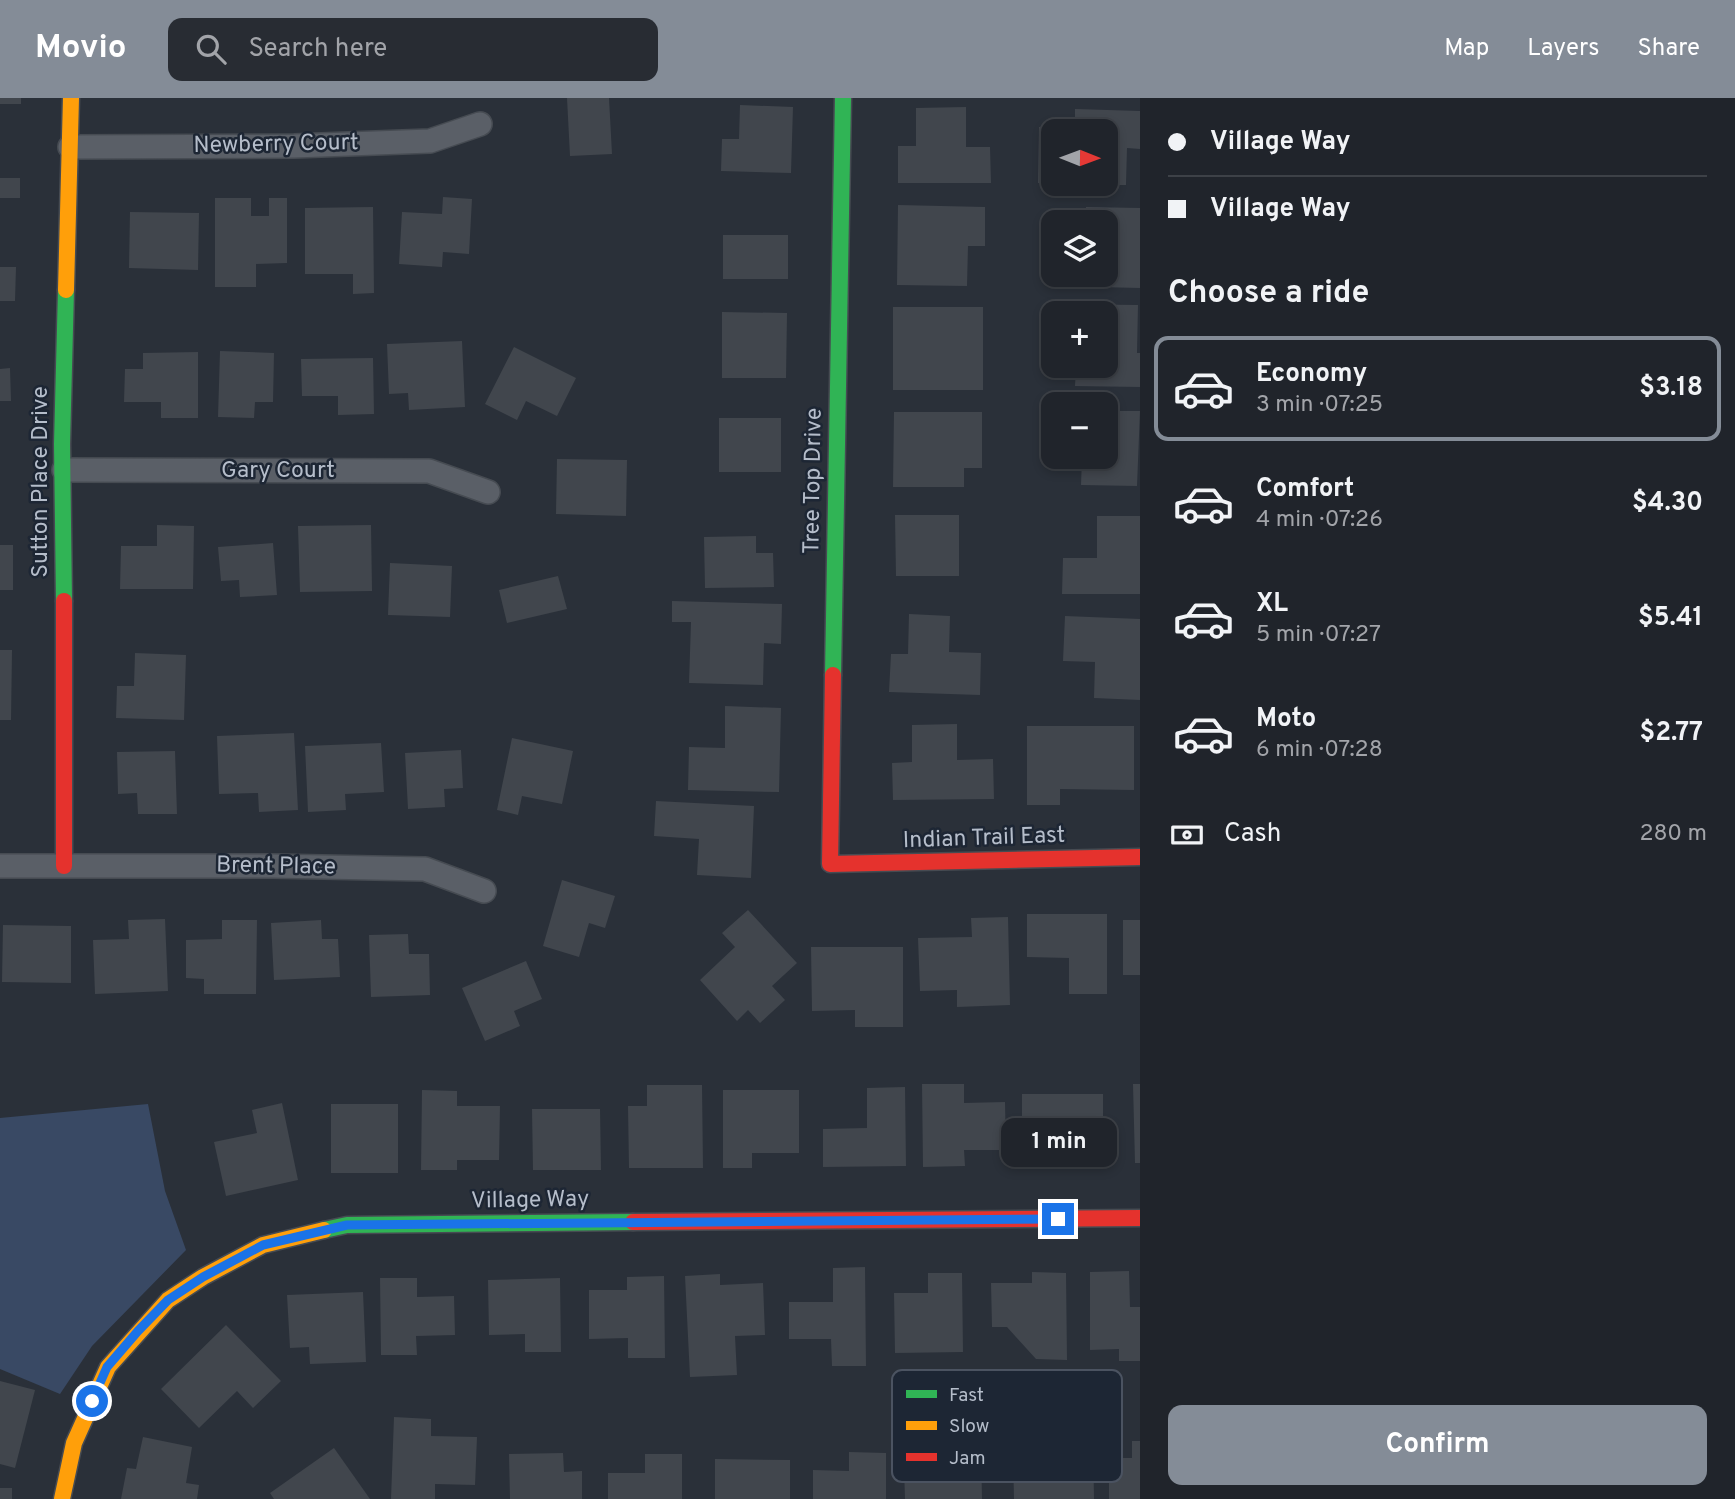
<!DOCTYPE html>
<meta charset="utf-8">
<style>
:root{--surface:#20242b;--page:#282c33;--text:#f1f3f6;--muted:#a2a4a9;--line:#3d4147;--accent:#848c97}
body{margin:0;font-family:Overpass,sans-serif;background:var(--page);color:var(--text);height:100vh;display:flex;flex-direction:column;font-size:26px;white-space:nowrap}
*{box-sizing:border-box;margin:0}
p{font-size:23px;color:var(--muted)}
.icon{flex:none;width:38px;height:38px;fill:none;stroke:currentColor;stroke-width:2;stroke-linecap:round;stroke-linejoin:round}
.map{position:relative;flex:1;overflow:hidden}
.details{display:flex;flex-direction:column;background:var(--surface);width:595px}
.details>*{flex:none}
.hud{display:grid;align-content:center;height:154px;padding:0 28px;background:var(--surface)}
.needle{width:46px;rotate:91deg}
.tools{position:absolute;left:1041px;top:21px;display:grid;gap:14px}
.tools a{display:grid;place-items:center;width:77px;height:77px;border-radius:14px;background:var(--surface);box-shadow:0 4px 10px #0003,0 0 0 2px var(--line);font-size:35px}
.end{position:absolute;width:32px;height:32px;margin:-16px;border:9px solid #1a73e8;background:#fff;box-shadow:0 0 0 4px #fff}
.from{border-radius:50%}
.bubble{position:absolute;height:49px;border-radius:14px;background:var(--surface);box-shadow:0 4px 10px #0003,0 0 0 2px var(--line);font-size:23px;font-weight:700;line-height:49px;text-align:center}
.hud b{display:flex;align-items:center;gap:24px;height:66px;font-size:26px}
.hud b+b{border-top:2px solid var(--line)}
.hud i{width:18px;height:18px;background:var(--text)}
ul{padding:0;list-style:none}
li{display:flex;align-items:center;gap:21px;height:105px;margin:0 14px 10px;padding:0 14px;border:4px solid transparent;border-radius:14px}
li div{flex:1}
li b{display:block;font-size:26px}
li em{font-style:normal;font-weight:700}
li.on{border-color:var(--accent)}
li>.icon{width:63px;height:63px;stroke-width:1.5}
h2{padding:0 28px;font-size:32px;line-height:84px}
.pay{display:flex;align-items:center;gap:18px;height:77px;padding:0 28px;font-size:26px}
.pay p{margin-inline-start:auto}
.button{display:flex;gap:14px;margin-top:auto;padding:14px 28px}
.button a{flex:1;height:80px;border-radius:14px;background:var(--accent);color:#fff;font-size:28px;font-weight:700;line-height:80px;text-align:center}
header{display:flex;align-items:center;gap:42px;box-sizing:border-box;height:98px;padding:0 35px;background:var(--accent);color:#fff}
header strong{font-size:33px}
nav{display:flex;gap:38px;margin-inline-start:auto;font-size:24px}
.search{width:490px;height:63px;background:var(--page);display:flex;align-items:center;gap:18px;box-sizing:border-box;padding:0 24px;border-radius:14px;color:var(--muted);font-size:26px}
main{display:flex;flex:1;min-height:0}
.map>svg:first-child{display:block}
.water{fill:#394964}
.building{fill:#41464d}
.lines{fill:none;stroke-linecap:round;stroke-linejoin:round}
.street-casing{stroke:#464b52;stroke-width:26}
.fast-casing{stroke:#464b52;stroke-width:19}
.slow-casing{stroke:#464b52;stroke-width:19}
.jam-casing{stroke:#464b52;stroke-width:19}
.street{stroke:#5a5f67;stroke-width:23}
.fast{stroke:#30b455;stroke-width:16}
.slow{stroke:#ff9f0a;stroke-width:16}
.jam{stroke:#e5322d;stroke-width:16}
.route{stroke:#1a73e8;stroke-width:9}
.labels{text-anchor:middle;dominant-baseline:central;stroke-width:5;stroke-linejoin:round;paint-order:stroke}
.street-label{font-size:23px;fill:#b5bdca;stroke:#1d2634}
.key{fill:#1d2634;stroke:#4b5361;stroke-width:2}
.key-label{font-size:19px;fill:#b5bdca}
</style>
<header>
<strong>Movio</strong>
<div class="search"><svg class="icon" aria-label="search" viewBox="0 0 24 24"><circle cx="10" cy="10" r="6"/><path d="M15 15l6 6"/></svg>Search here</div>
<nav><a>Map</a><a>Layers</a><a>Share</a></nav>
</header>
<main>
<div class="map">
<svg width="1140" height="1401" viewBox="0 0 1140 1401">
<rect width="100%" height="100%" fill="#2a3039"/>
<polygon class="water" points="148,1006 165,1093 186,1152 92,1248 60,1296 0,1271 0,1020"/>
<g class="building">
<rect x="0" y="0" width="21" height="6"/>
<polygon points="567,0 609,0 612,56 570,58"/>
<polygon points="740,7 793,9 791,75 721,73 722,41 739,41"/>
<polygon points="966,9 966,49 990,49 991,85 898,85 898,48 916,48 916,10"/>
<polygon points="1075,11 1140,13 1140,51 1127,50 1126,87 1106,87 1106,33 1054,33 1054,85 1038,85 1039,29 1075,30"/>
<rect x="0" y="80" width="20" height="20"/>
<polygon points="443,99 472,101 469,156 443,154 442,169 399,166 402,114 442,116"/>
<polygon points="215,100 251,100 251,118 269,118 269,100 287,100 287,165 256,166 256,189 215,189"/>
<polygon points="898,107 985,109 985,148 968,148 967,188 897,187"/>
<polygon points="373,109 374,195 353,196 353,176 305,176 305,110"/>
<polygon points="1086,109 1140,110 1140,190 1098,189 1098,177 1106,177 1106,124 1086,124"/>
<polygon points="130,114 199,115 198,172 129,170"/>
<rect x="723" y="137" width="65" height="44"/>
<polygon points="0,169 16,169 15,203 0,203"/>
<polygon points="1056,206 1138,207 1137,255 1140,255 1140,289 1075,288 1076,268 1106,268 1106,215 1056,215"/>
<rect x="893" y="209" width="90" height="83"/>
<polygon points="722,214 787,215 786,280 722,280"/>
<polygon points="462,243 465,309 409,312 408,295 389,296 387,246"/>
<polygon points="514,249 576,280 557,318 526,303 517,322 485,306"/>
<polygon points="220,253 274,255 273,304 255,304 254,320 218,319"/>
<polygon points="198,254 198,320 161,320 161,304 124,304 125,271 143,271 143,255"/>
<polygon points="373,260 374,316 338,317 338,298 302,298 301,261"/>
<polygon points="10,270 11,303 0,303 0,271"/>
<polygon points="1106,313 1140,313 1137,388 1081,387 1082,359 1106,359"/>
<polygon points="894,314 982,314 982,370 964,370 964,389 893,389"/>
<rect x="719" y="320" width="62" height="54"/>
<polygon points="557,361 627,362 626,418 556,416"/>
<polygon points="895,417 959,417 959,478 896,478"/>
<polygon points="1097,418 1140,418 1140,496 1062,496 1063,460 1097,460"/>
<polygon points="157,427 194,428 193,491 120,491 121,448 157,448"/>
<polygon points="371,427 372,493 300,494 298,428"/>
<polygon points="756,438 756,455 773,455 774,489 705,490 704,439"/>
<polygon points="273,445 277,497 240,499 239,482 221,483 218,449"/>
<rect x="0" y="447" width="13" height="45"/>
<polygon points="390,465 452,468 450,519 388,517"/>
<polygon points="558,478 567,511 507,525 499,492"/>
<polygon points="672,503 782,506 781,546 764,545 763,587 689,585 691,524 672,524"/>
<polygon points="909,516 950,518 949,554 981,555 980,597 889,594 891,556 908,556"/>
<polygon points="1065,518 1140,521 1140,602 1094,600 1095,564 1063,563"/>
<polygon points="0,552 12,552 11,622 0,622"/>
<polygon points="135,555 186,557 184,622 116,620 117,588 134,588"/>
<polygon points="725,608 781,610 779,694 688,692 689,649 725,650"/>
<polygon points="957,626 957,662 993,661 994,701 893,702 892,665 912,664 912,627"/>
<polygon points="1027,628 1134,628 1134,692 1060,691 1060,707 1027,707"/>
<polygon points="294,635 298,712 259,714 258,695 219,696 217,638"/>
<polygon points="512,640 573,653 562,706 522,698 518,717 497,712"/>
<polygon points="381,645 384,694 345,696 346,712 308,714 305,648"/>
<polygon points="461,652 463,690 444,691 445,709 408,711 405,655"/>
<polygon points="175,653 177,716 138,716 137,695 118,696 117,654"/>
<polygon points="656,703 754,708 751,780 697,777 699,741 654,738"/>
<polygon points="562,782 615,798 605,830 589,825 579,859 543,848"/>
<polygon points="748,812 797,865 772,888 785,902 760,925 748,912 737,923 700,882 735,849 722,835"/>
<polygon points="1027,816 1107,816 1107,896 1069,896 1069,860 1027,859"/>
<polygon points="1008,819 1010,907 957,909 957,892 920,893 918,840 972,839 971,820"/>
<polygon points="165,821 168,893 95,896 93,842 129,841 128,822"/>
<polygon points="222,822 257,822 256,896 204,896 204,881 186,880 186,842 222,841"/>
<polygon points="321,822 322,841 338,841 340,879 274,882 271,825"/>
<rect x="1123" y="822" width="17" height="55"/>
<polygon points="3,827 71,828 71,885 2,884"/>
<polygon points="408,836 409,856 429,856 430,897 371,899 369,837"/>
<polygon points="811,849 903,849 903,929 855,929 855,912 812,913"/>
<polygon points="526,863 542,901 514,913 520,928 485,943 462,890"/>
<polygon points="922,986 964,986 964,1005 1005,1004 1006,1052 964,1052 965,1068 923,1069"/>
<polygon points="1133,986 1140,986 1140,1065 1135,1065"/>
<polygon points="647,987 702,987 703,1070 629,1070 628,1008 647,1008"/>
<polygon points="905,989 906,1068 823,1069 823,1031 867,1030 867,990"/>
<polygon points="422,992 457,993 457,1008 500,1008 499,1062 457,1062 457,1072 421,1072"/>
<polygon points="723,992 799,992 799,1055 752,1055 752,1070 723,1070"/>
<polygon points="1022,996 1103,996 1103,1067 1063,1067 1062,1049 1022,1049"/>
<polygon points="282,1005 298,1082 226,1098 214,1044 257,1035 252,1012"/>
<rect x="331" y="1006" width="67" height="69"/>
<polygon points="532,1011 600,1011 601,1072 533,1072"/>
<polygon points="865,1169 866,1268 832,1268 831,1241 789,1241 789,1204 833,1204 833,1170"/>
<polygon points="1129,1173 1130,1209 1140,1209 1140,1263 1119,1263 1119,1251 1090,1252 1090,1174"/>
<polygon points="1032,1174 1066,1175 1067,1262 1036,1261 1007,1229 992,1229 991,1185 1032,1185"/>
<polygon points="928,1175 962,1175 963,1254 895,1255 894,1195 928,1195"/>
<polygon points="720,1176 720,1187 763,1185 765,1237 735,1238 737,1277 690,1279 685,1178"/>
<polygon points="664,1178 665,1260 628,1260 628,1240 589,1241 589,1192 627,1192 627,1179"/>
<polygon points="380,1180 417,1180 417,1199 454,1198 455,1237 416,1238 417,1257 381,1257"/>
<polygon points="560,1180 561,1254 525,1254 525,1236 489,1237 488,1182"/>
<polygon points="363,1194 366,1264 310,1266 309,1249 290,1250 287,1197"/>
<polygon points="226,1227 281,1283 253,1310 237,1293 199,1330 161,1291"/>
<polygon points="0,1283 35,1292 15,1370 0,1366"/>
<polygon points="394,1319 431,1321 431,1338 477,1339 475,1387 435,1386 435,1401 391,1401"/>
<polygon points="143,1339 192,1349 186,1385 199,1387 197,1401 121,1401 127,1370 136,1371"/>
<polygon points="1053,1340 1093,1340 1094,1401 1014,1401 1013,1357 1053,1357"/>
<polygon points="1132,1343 1140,1343 1140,1401 1109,1401 1109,1360 1132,1360"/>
<polygon points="334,1350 370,1401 274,1401 270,1395"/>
<polygon points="981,1350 982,1401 905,1401 904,1370 924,1370 924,1351"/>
<polygon points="849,1354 886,1355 886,1401 813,1401 813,1372 849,1373"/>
<polygon points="563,1355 564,1374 582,1373 582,1401 510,1401 509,1356"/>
<polygon points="645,1356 682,1356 682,1401 608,1401 608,1375 645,1375"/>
<polygon points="715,1361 790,1362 790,1401 715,1401"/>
<rect x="0" y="1390" width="12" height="11"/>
</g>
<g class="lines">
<defs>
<g id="street">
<polyline points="70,49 294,48 430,43 480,26"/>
<polyline points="64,372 429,373 488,394"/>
<polyline points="0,768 272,768 425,771 484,793"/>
</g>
<g id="fast">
<polyline points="64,503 62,346 66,192"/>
<polyline points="833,577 843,0"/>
<polyline points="324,1132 347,1127 633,1124"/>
</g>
<g id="slow">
<polyline points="66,192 71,0"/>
<polyline points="62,1401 74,1345 108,1269 168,1202 203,1179 263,1147 324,1132"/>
</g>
<g id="jam">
<polyline points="64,503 64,768"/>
<polyline points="833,577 830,766 1140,759"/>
<polyline points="633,1124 1140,1120"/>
</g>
</defs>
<use href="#street" class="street-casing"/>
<use href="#fast" class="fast-casing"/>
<use href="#slow" class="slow-casing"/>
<use href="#jam" class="jam-casing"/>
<use href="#street" class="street"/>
<use href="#fast" class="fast"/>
<use href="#slow" class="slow"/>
<use href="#jam" class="jam"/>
</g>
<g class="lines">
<polyline class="route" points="92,1303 107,1269 138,1233 168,1202 203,1179 263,1147 347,1127 1058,1121"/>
</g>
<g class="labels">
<g class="street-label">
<text transform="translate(276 47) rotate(-1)">Newberry Court</text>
<text x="278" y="373">Gary Court</text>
<text transform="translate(814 383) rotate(-89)">Tree Top Drive</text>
<text transform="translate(41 384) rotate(-90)">Sutton Place Drive</text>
<text transform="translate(984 741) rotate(-2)">Indian Trail East</text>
<text transform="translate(276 769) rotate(1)">Brent Place</text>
<text transform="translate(530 1103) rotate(-1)">Village Way</text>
</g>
</g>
<rect x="892" y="1272" width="230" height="112" rx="10" class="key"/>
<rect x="906" y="1292" width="31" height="8" fill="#30b455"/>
<rect x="906" y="1323" width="31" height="9" fill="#ff9f0a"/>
<rect x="906" y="1355" width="31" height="8" fill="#e5322d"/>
<g class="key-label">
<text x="949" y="1303">Fast</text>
<text x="949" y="1334">Slow</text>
<text x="949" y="1366">Jam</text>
</g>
</svg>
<div class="tools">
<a><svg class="needle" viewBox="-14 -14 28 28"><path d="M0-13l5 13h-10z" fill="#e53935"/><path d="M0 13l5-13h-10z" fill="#a2a4a9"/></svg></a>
<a><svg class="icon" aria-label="layers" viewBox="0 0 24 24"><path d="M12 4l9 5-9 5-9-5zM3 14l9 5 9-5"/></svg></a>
<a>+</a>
<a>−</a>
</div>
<i class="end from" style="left:92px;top:1303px"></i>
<i class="end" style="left:1058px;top:1121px"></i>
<div class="bubble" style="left:1001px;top:1020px;width:116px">1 min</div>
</div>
<section class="details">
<div class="hud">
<b><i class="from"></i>Village Way</b>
<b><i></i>Village Way</b>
</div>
<h2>Choose a ride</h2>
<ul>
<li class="on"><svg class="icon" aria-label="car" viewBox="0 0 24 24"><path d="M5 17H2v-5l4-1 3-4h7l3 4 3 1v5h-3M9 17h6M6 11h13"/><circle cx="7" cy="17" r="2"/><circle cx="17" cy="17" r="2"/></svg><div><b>Economy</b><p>3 min · 07:25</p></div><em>$3.18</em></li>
<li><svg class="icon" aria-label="car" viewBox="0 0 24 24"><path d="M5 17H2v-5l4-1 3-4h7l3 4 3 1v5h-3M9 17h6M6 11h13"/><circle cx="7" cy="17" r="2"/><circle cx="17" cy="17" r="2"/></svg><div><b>Comfort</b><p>4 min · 07:26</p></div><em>$4.30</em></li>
<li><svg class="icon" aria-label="car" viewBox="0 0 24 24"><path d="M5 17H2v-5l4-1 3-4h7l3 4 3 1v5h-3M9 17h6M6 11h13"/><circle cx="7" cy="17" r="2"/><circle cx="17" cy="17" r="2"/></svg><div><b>XL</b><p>5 min · 07:27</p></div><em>$5.41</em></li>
<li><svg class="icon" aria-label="car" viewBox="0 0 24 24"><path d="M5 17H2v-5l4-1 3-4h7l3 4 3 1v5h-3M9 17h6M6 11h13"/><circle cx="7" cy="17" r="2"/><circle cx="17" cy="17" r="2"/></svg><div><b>Moto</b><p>6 min · 07:28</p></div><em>$2.77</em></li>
</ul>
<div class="pay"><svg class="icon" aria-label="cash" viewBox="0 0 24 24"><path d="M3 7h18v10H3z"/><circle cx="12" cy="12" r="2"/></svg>Cash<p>280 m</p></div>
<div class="button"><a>Confirm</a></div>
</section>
</main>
